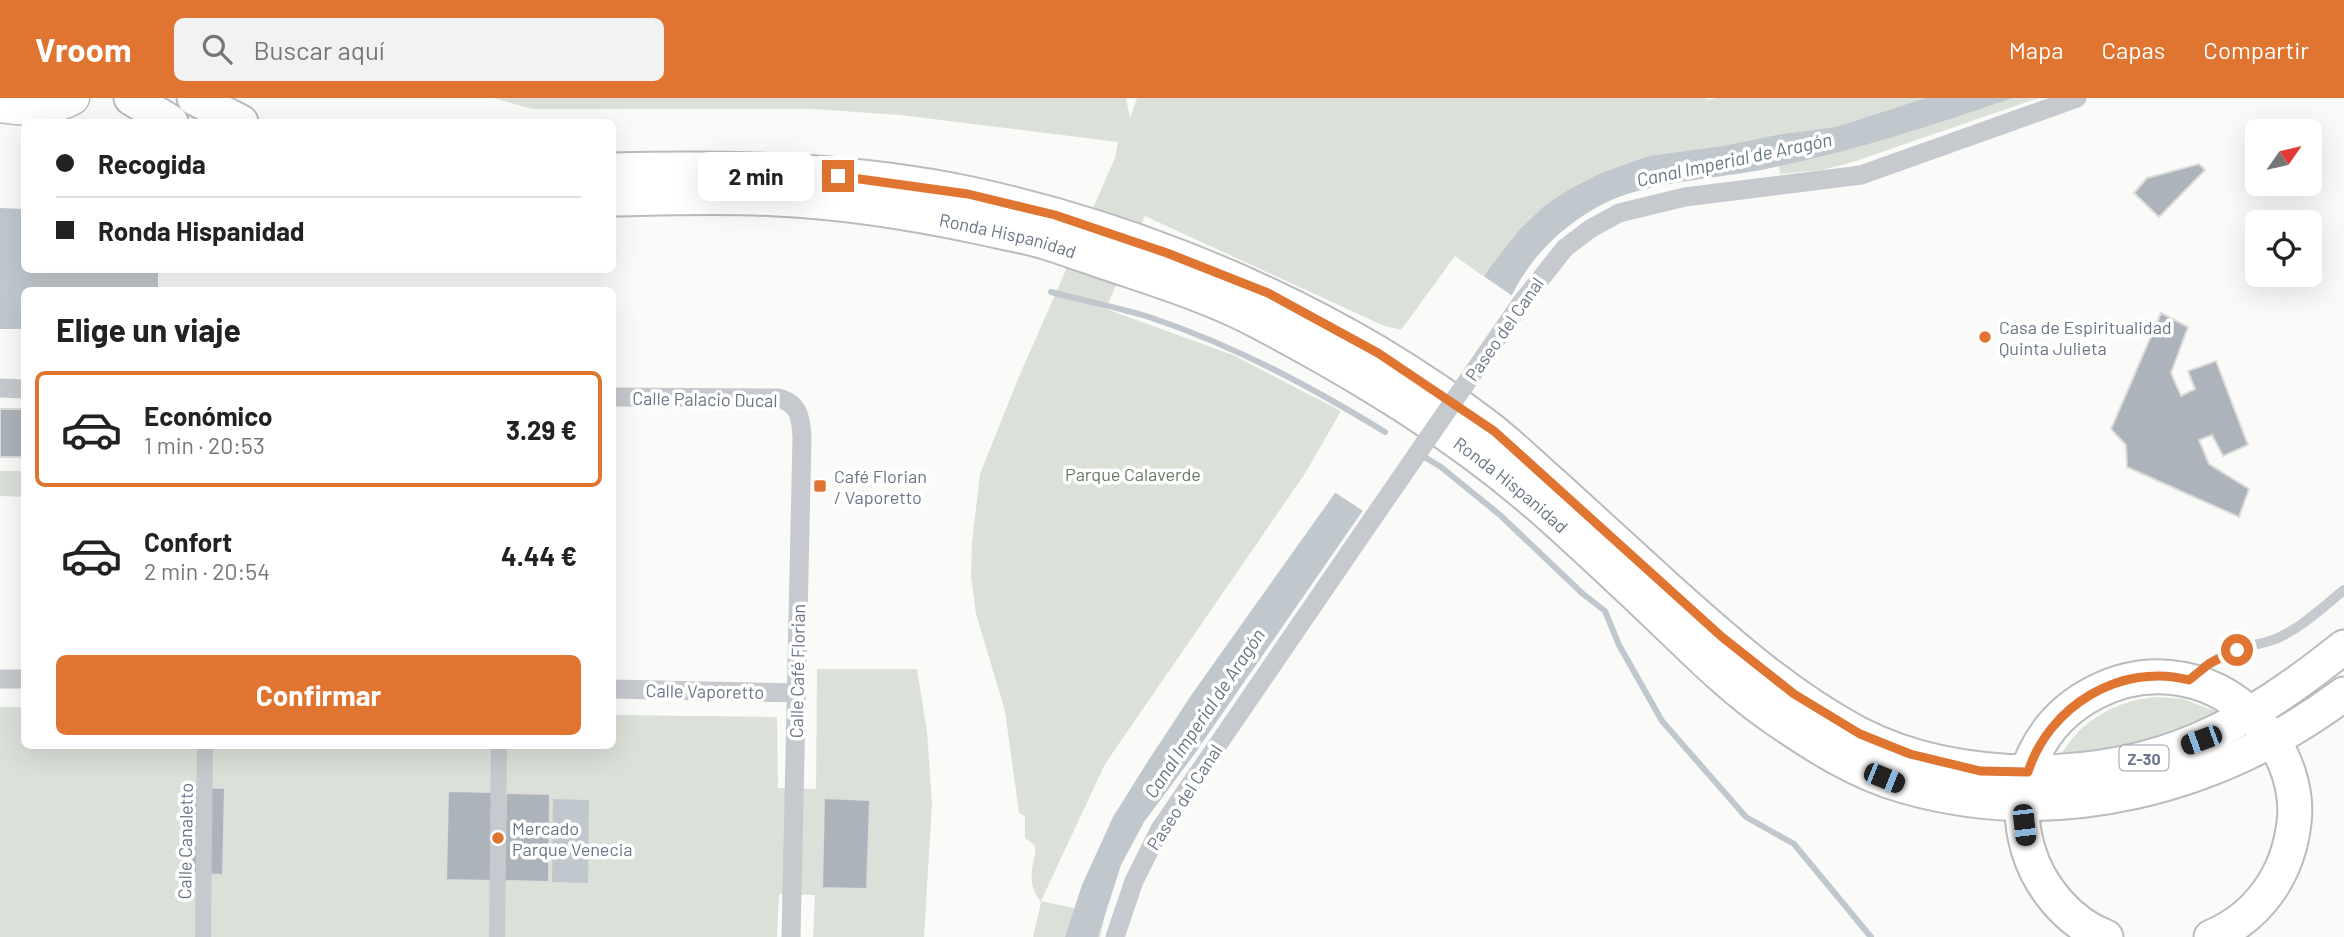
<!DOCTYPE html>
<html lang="es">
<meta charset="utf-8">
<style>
:root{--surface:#fff;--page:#f2f2f2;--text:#222;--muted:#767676;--line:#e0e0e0;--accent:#e07532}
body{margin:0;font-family:Barlow,sans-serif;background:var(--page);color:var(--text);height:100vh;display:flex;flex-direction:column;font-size:26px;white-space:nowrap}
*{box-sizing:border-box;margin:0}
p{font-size:23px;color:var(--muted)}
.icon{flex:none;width:38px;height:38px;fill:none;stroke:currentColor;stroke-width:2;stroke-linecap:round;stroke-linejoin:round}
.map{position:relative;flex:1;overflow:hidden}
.side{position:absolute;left:21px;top:189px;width:595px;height:462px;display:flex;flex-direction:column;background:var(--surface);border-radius:10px;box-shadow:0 7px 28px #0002}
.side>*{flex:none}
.guide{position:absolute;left:21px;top:21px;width:595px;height:154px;border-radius:10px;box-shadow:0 7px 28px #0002;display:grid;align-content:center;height:154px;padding:0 35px;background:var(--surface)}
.needle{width:46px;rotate:56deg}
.fabs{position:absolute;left:2245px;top:21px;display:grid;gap:14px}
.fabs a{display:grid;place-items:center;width:77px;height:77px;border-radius:10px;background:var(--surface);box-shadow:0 7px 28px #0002;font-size:35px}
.end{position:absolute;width:32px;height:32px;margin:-16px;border:9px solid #e07532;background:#fff;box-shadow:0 0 0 4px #fff}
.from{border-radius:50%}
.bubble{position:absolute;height:49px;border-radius:10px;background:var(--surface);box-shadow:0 7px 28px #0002;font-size:23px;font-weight:700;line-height:49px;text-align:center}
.car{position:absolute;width:21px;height:42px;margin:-21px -10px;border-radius:9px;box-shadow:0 0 5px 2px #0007;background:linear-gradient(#222 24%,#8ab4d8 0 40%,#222 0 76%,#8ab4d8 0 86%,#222 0)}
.guide b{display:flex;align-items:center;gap:24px;height:66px;font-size:26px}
.guide b+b{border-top:2px solid var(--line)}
.guide i{width:18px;height:18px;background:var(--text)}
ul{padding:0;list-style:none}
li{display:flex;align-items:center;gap:21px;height:116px;margin:0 14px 10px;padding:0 21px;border:4px solid transparent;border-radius:10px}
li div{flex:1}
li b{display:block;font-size:26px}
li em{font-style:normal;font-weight:700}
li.active{border-color:var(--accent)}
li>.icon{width:63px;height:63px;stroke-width:1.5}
h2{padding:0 35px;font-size:32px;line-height:84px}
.button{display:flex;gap:14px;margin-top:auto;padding:14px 35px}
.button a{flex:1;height:80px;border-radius:10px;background:var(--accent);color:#fff;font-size:28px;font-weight:700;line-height:80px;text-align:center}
header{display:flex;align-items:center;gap:42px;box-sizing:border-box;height:98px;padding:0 35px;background:var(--accent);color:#fff}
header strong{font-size:33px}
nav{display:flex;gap:38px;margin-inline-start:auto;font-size:24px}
.search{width:490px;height:63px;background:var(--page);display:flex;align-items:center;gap:18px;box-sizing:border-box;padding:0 24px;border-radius:10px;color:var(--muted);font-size:26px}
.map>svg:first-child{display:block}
.green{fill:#dbe1d9}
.water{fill:#c0c8ce}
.pier{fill:#fafaf8}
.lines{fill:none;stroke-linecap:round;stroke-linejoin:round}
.stream{stroke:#c0c8ce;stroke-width:6}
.building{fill:#adb3ba;stroke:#dcdcda;stroke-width:2}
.primary-casing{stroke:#b9bcc1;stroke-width:35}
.trunk-casing{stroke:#b9bbbf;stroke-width:37}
.service{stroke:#c6c9cd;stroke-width:10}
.pedestrian{stroke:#c6c9cd;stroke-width:16}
.minor{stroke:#c6c9cd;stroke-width:19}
.primary{stroke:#fff;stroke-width:32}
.trunk{stroke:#fff;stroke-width:33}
.minor-bridge{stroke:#c6c9cd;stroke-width:19}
.route{stroke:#e07532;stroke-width:9}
.poi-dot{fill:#e07532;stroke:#fff;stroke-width:2.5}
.labels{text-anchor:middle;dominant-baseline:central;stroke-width:7;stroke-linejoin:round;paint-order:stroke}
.shield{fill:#fff;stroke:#979fac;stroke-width:2}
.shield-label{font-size:16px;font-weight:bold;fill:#6a7688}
.street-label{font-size:18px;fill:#6a7688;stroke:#fff}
.poi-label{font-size:18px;fill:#6a7688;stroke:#fff;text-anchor:start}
.park-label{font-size:18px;fill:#667a64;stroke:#fff}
.water-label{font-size:19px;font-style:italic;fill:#667783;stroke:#fff}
</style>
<header>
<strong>Vroom</strong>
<div class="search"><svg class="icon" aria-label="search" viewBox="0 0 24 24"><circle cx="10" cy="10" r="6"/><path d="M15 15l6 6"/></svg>Buscar aquí</div>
<nav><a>Mapa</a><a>Capas</a><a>Compartir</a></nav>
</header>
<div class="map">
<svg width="2344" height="839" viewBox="0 0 2344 839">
<rect width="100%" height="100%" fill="#fafaf8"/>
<g class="green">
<path d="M493 0H1126L1130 20 1137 0H1705L1709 2 1716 0H2038L1853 64 1822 72 1780 76 1776 37 1601 75 1544 108 1520 131 1484 179 1455 158 1401 232 1382 227 1145 118 1106 211 1233 257 1341 313 1306 374 1105 666 1041 803 1074 810 1104 821 1100 839H1033L1041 804C1021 780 1040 756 1034 747 1031 744 1027 742 1025 740V718L1019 715 1005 613 976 516 971 478 972 444 980 376 1018 281 1115 60 1118 44 900 17 813 11H533Z"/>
<polygon points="0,373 24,373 24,399 0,398"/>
<polygon points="817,571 917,571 927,634 932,705 924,839 813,839 815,797 779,796 777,839 0,839 0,609 24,609 24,648 612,648 613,617 777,619 778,690 816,691"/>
<path d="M2159 599 2183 601 2218 614 2158 644 2060 659C2079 622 2119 601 2159 599Z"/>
</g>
<g class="water">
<path d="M1926 0H2012C1929 29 1847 55 1761 72 1713 81 1647 84 1605 105 1565 125 1531 158 1512 197L1193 658 1144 724 1121 767 1098 839H1065L1082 787 1113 719 1148 663 1192 596 1335 395 1491 168 1520 131 1544 108 1570 91 1601 75 1649 58 1723 48 1776 37 1836 29Z"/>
<polygon points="0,110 24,111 24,172 158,172 158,192 24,192 24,231 0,231"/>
<polygon points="553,701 589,702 588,785 552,784"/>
</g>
<polygon class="pier" points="1482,177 1514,199 1366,415 1333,393"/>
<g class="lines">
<g class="stream">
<path d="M1051 194C1084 203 1117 209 1149 219 1233 247 1310 288 1385 334"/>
<polyline points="1421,357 1441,369 1500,417 1583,496 1605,513 1619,547 1662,623 1746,719 1794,746 1871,839"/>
</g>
</g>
<g class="building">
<polygon points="2199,66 2205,72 2159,119 2134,95 2147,80"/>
<polygon points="2161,215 2188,229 2171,275 2181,298 2195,291 2188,273 2216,263 2248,347 2223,358 2212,337 2199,342 2209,366 2249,391 2239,419 2127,369 2126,347 2111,331"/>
<rect x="0" y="311" width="24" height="48"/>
<polygon points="182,689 225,690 223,777 180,775"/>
<polygon points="448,693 493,694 492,783 446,782"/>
<polygon points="506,695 550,696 549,784 504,783"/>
<polygon points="824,700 870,702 867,791 822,790"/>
</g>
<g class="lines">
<defs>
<path id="primary" d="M0 8C24 12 51 13 73 0"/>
<g id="trunk">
<polyline points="131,0 171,24"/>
<polyline points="194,0 241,24"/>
<path d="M612 72C732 69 854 71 971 96 1113 127 1253 181 1378 255 1416 278 1455 304 1490 331 1513 349 1534 370 1556 389 1594 424 1633 459 1671 494 1729 546 1788 598 1857 635 1911 663 1975 674 2036 674 2165 673 2246 627 2344 549"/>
<path id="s1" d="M612 101C667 100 723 98 777 101 845 104 913 115 979 129 1001 134 1024 138 1045 144 1073 153 1100 163 1128 172 1173 187 1221 203 1263 226 1363 279 1460 338 1545 413 1589 452 1631 492 1673 532 1705 563 1739 596 1776 621 1815 648 1858 675 1904 688 2058 732 2218 690 2344 596"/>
<path d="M2106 839C2069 825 2039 789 2028 751 1987 608 2171 515 2265 632 2286 657 2298 693 2294 725 2288 776 2259 819 2211 839"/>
</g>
</defs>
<use href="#primary" class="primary-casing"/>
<use href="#trunk" class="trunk-casing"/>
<path class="service" d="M2194 577C2207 567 2220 558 2236 552 2250 547 2264 546 2278 540 2302 529 2323 509 2344 492"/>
<g class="pedestrian">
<polyline points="203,839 205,648"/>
<polyline points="497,839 499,648"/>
</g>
<g class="minor">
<polyline points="1522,204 1565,150 1590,131 1619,115 1685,99 1861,77 2077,0"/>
<polyline points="0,290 24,291"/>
<path d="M612 299 778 300C799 305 801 320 802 339L791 839"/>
<polyline points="0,581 24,581"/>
<polyline points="612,591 797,595"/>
<polyline points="1115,839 1134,783 1160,731 1373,420"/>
</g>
<use href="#primary" class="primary"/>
<use href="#trunk" class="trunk"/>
<polyline class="minor-bridge" points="1373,420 1522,204"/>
</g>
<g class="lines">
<path class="route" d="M838 78 968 96 1055 117 1167 155 1268 195 1378 255 1494 333 1722 539 1794 596 1860 636 1910 656 1980 673 2028 674C2049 608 2121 564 2189 582L2210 565 2237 552"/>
</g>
<g class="poi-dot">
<circle cx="1985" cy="239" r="7"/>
<rect x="813" y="381" width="14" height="14" rx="3.5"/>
<circle cx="498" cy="740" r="7"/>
</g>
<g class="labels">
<rect class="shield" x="2119.5" y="647.5" width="49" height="25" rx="5"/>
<g class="shield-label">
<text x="2144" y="660">Z-30</text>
</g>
<g class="street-label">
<text stroke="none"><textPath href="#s1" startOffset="399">Ronda Hispanidad</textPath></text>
<text transform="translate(1504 231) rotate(-55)">Paseo del Canal</text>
<text transform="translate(705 301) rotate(1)">Calle Palacio Ducal</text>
<text stroke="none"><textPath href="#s1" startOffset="966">Ronda Hispanidad</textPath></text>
<text transform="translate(797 573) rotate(-89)">Calle Café Florian</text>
<text transform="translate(705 593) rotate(1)">Calle Vaporetto</text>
<text transform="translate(1184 699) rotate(-57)">Paseo del Canal</text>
<text transform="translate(185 743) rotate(-89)">Calle Canaletto</text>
</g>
<g class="poi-label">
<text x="1999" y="229">Casa de Espiritualidad<tspan x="1999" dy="21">Quinta Julieta</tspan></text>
<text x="834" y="378">Café Florian<tspan x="834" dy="21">/ Vaporetto</tspan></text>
<text x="512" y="730">Mercado<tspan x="512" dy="21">Parque Venecia</tspan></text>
</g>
<g class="park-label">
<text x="1133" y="376">Parque Calaverde</text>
</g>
<g class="water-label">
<text transform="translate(1734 61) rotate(-12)">Canal Imperial de Aragón</text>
<text transform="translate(1204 615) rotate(-56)">Canal Imperial de Aragón</text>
</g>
</g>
</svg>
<div class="fabs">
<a><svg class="needle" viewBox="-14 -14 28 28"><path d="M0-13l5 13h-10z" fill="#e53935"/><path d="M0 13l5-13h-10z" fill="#767676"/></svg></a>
<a><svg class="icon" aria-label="locate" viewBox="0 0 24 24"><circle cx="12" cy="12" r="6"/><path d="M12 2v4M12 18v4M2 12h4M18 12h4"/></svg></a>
</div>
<i class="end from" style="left:2237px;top:552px"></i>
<i class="end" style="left:838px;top:78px"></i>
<div class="bubble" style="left:698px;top:54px;width:116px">2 min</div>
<i class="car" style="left:2201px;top:642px;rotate:250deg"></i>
<i class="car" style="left:1884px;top:680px;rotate:112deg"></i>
<i class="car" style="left:2024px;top:727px;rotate:174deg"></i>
<div class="guide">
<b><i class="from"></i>Recogida</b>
<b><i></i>Ronda Hispanidad</b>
</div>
<section class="side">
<h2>Elige un viaje</h2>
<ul>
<li class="active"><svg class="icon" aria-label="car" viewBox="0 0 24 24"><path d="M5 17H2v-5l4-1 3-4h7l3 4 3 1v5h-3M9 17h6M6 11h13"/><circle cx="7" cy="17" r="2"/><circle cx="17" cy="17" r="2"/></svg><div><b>Económico</b><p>1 min · 20:53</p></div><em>3.29 €</em></li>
<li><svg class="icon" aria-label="car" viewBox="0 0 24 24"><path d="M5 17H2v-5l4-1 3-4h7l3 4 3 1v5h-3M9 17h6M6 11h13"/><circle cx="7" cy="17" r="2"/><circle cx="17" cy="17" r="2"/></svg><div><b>Confort</b><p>2 min · 20:54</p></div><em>4.44 €</em></li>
</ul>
<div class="button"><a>Confirmar</a></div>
</section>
</div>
